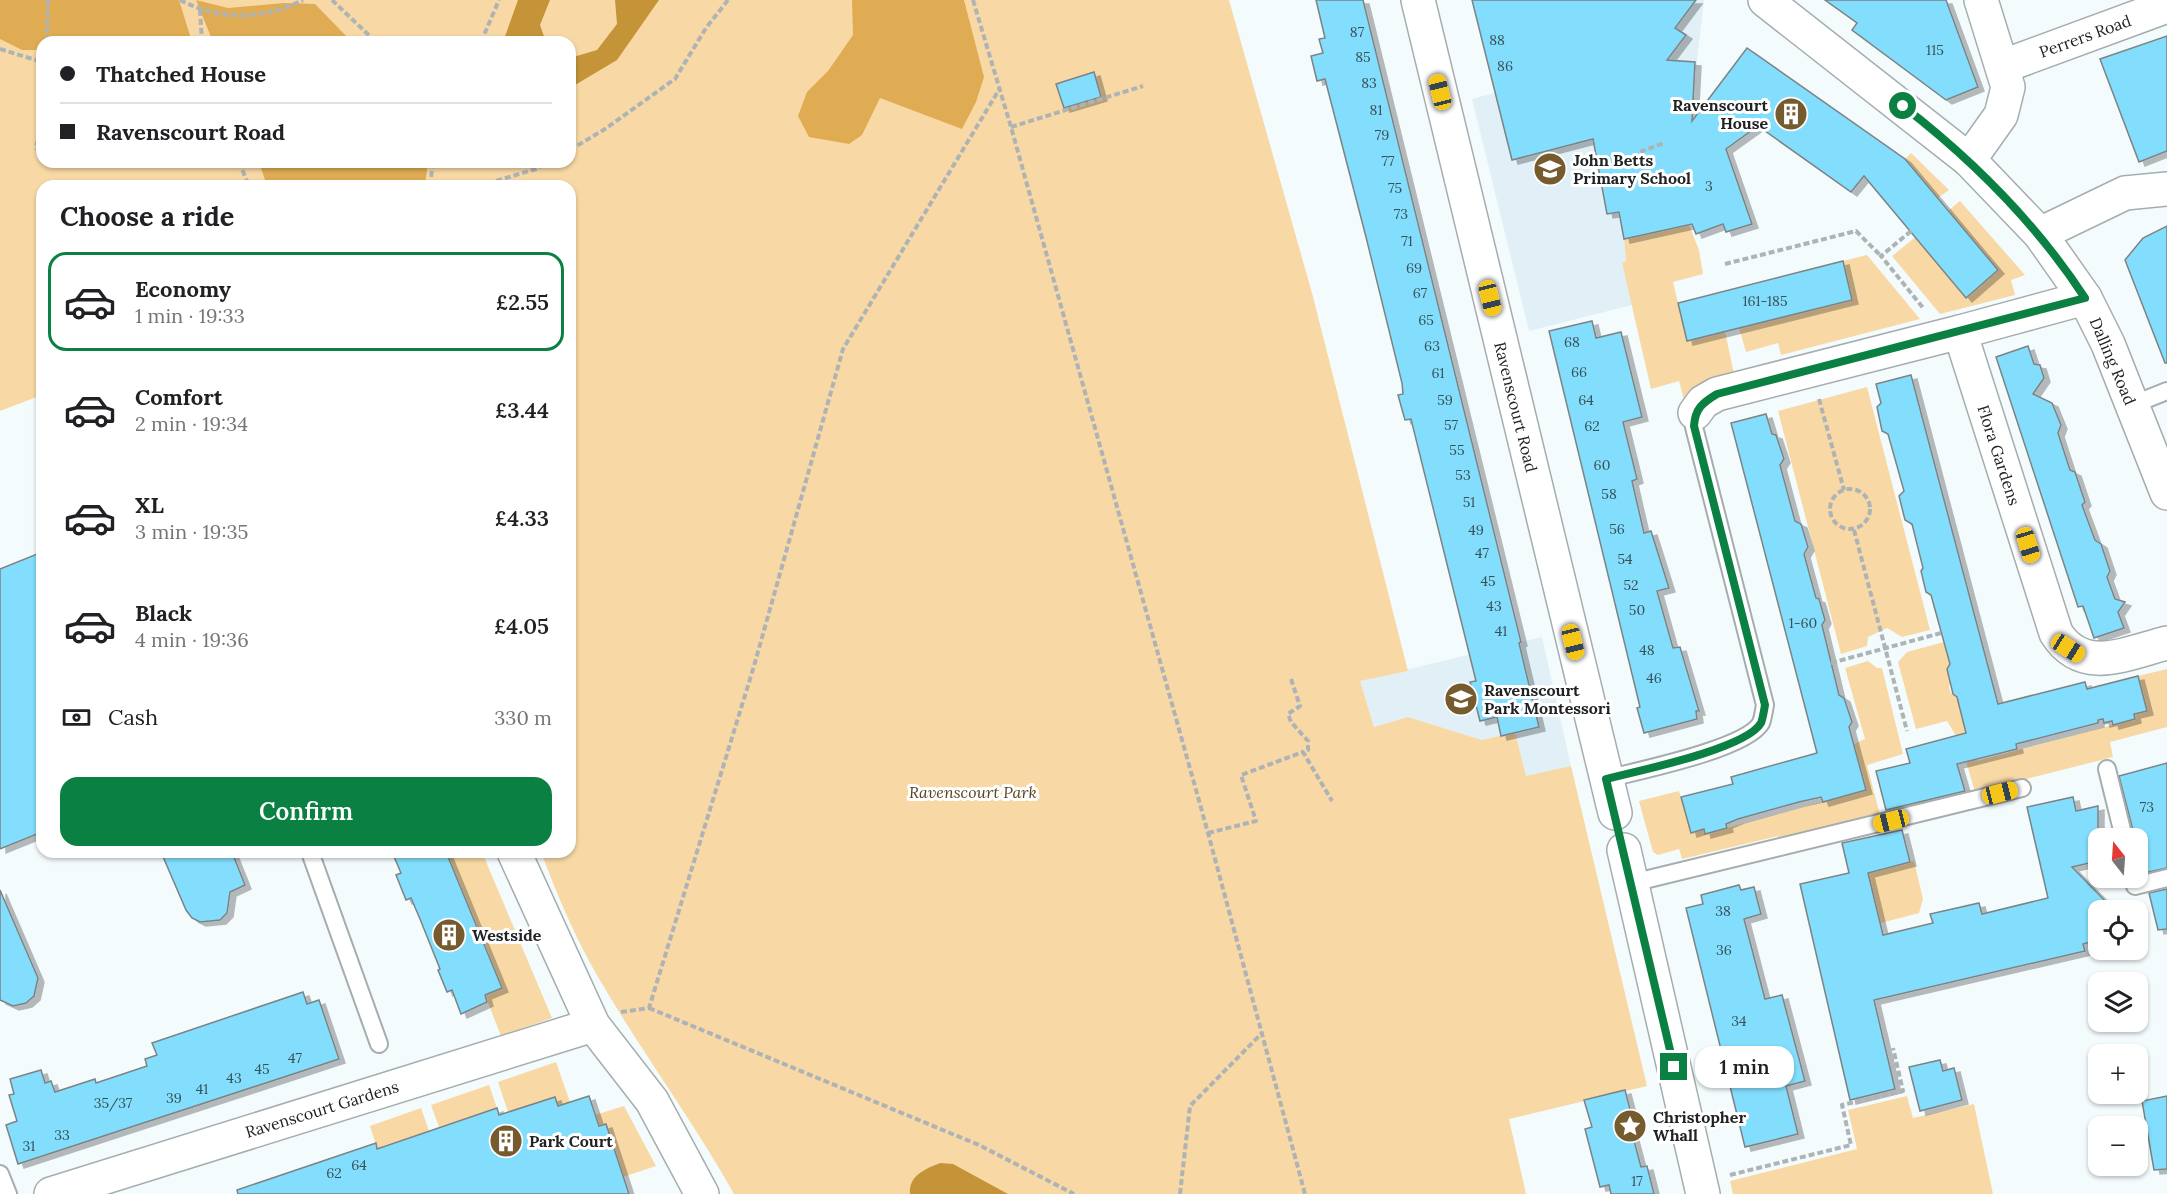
<!DOCTYPE html>
<meta charset="utf-8">
<style>
:root{--surface:#fff;--page:#f6f6f6;--text:#202124;--muted:#757577;--line:#e0e0e0;--accent:#0b8043}
body{margin:0;font-family:Lora,serif;background:var(--page);color:var(--text);height:100vh;display:flex;flex-direction:column;font-size:22px;white-space:nowrap}
*{box-sizing:border-box;margin:0}
p{font-size:20px;color:var(--muted)}
.icon{flex:none;width:33px;height:33px;fill:none;stroke:currentColor;stroke-width:2;stroke-linecap:round;stroke-linejoin:round}
.map{position:relative;flex:1;overflow:hidden}
.sheet{position:absolute;left:36px;top:180px;width:540px;height:678px;display:flex;flex-direction:column;background:var(--surface);border-radius:18px;box-shadow:0 2px 4px #0004}
.sheet>*{flex:none}
.guide{position:absolute;left:36px;top:36px;width:540px;height:132px;border-radius:18px;box-shadow:0 2px 4px #0004;display:grid;align-content:center;height:132px;padding:0 24px;background:var(--surface)}
.needle{width:39px;rotate:343deg}
.tools{position:absolute;left:2088px;top:828px;display:grid;gap:12px}
.tools a{display:grid;place-items:center;width:60px;height:60px;border-radius:12px;background:var(--surface);box-shadow:0 2px 4px #0004;font-size:30px}
.end{position:absolute;width:27px;height:27px;margin:-14px;border:8px solid #0b8043;background:#fff;box-shadow:0 0 0 3px #fff}
.from{border-radius:50%}
.bubble{position:absolute;height:42px;border-radius:18px;background:var(--surface);box-shadow:0 2px 4px #0004;font-size:20px;font-weight:600;line-height:42px;text-align:center}
.car{position:absolute;width:18px;height:36px;margin:-18px -9px;border-radius:8px;box-shadow:0 0 4px 2px #0007;background:linear-gradient(#f5c518 24%,#345 0 40%,#f5c518 0 76%,#345 0 86%,#f5c518 0)}
.guide b{display:flex;align-items:center;gap:21px;height:57px;font-size:22px}
.guide b+b{border-top:2px solid var(--line)}
.guide i{width:15px;height:15px;background:var(--text)}
ul{padding:0;list-style:none}
li{display:flex;align-items:center;gap:18px;height:99px;margin:0 12px 9px;padding:0 12px;border:3px solid transparent;border-radius:18px}
li div{flex:1}
li b{display:block;font-size:22px}
li em{font-style:normal;font-weight:600}
li.active{border-color:var(--accent)}
li>.icon{width:54px;height:54px;stroke-width:1.5}
h2{padding:0 24px;font-size:27px;line-height:72px}
.pay{display:flex;align-items:center;gap:15px;height:66px;padding:0 24px;font-size:22px}
.pay p{margin-inline-start:auto}
.cta{display:flex;gap:12px;margin-top:auto;padding:12px 24px}
.cta a{flex:1;height:69px;border-radius:18px;background:var(--accent);color:#fff;font-size:24px;font-weight:600;line-height:69px;text-align:center}
.map>svg:first-child{display:block}
.built{fill:#e0f0f6}
.green{fill:#f8d9a5;fill-rule:evenodd}
.forest{fill:#dfac54}
.water{fill:#c59439}
.building{fill:#82defc;stroke:#7d8385;stroke-width:1.5;filter:url(#shadow)}
.lines{fill:none;stroke-linecap:round;stroke-linejoin:round}
.lane-casing{stroke:#a6adaf;stroke-width:20}
.street-casing{stroke:#a6adaf;stroke-width:36}
.secondary-casing{stroke:#a6adaf;stroke-width:36}
.path{stroke:#aeb3b5;stroke-width:4;stroke-dasharray:6 3;stroke-linecap:butt}
.lane{stroke:#fff;stroke-width:16}
.street{stroke:#fff;stroke-width:33}
.secondary{stroke:#fff;stroke-width:33}
.route{stroke:#0b8043;stroke-width:8}
.labels{text-anchor:middle;dominant-baseline:central;stroke-width:6;stroke-linejoin:round;paint-order:stroke}
.number-label{font-size:14px;fill:#385159}
.street-label{font-size:16px;fill:#202223;stroke:#fff}
.poi-label{font-size:16px;font-weight:bold;fill:#202223;stroke:#fff;text-anchor:start}
.park-label{font-size:16px;font-style:italic;fill:#59441f;stroke:#fff}
</style>
<div class="map">
<svg width="2167" height="1194" viewBox="0 0 2167 1194">
<defs>
<filter id="shadow"><feDropShadow dx="6" dy="4" stdDeviation="0" flood-color="#0004"/></filter>
</defs>
<rect width="100%" height="100%" fill="#f4fbfd"/>
<g class="built">
<polygon points="1534,0 1704,0 1695,78 1593,77 1624,239 1626,261 1622,263 1632,305 1529,331 1472,99 1553,77"/>
<polygon points="1542,637 1571,766 1526,777 1515,732 1482,740 1408,717 1374,727 1360,681"/>
</g>
<g class="green">
<path d="M0 0H1229L1312 293 1408 671 1360 681 1374 727 1408 717 1482 740 1515 732 1526 776 1571 766 1647 1086 1509 1119 1526 1194H734C692 1119 641 1051 598 977 575 937 557 895 541 852H570V186H42V395L0 411ZM42 42H570V162H42Z"/>
<polygon points="1911,153 1949,190 1938,198 1905,159"/>
<polygon points="1960,201 2025,275 2011,280 2015,295 1940,314 1892,256"/>
<path d="M1689 225 1699 250 1703 274 1673 282 1687 340 1725 331 1734 374C1714 380 1698 383 1684 400L1679 381 1651 389 1622 263 1626 261 1624 239Z"/>
<polygon points="1867,255 1920,319 1781,355 1778,343 1746,352 1739,328 1852,300 1843,261"/>
<polygon points="1867,387 1930,630 1902,637 1887,628 1868,637 1867,646 1841,654 1778,411"/>
<path d="M1944 642 1950 664 1948 674 1953 676 1954 681 1949 685 1950 692C1970 705 1972 739 1977 761L2135 719 2134 714 2147 711 2138 676 2167 669V727L2110 742 2113 757 1975 792 1961 744 1947 721 1916 729 1898 662 1907 652Z"/>
<polygon points="1868,661 1877,668 1882,668 1903,754 1867,765 1880,815 1779,840 1778,836 1682,859 1679,849 1658,855 1653,852 1639,801 1679,791 1691,832 1704,829 1705,834 1866,790 1854,744 1865,739 1845,668"/>
<polygon points="446,852 482,852 552,1018 501,1036 485,995 502,988 480,932 462,939"/>
<polygon points="1914,861 1923,899 1919,913 1858,929 1846,879"/>
<polygon points="556,1062 570,1102 558,1106 555,1097 508,1112 498,1082"/>
<polygon points="489,1085 497,1108 439,1127 431,1105"/>
<polygon points="1907,1096 1913,1118 1974,1104 1993,1194 1733,1194 1730,1181 1857,1149 1848,1110"/>
<polygon points="624,1106 656,1166 623,1177 595,1115"/>
<polygon points="421,1108 429,1131 377,1148 370,1126"/>
</g>
<g class="forest">
<polygon points="0,0 179,0 192,42 42,42 42,50 22,50 0,39"/>
<polygon points="196,0 228,8 284,3 315,4 352,42 213,42"/>
<polygon points="852,0 964,0 984,77 976,102 962,129 880,98 862,135 849,144 809,137 798,116 807,92 828,71 853,35"/>
<polygon points="259,162 428,162 425,186 267,186"/>
</g>
<g class="water">
<polygon points="518,0 550,0 540,25 546,42 503,42"/>
<polygon points="615,0 659,0 617,60 570,88 570,58 597,50 617,24"/>
<path d="M940 1163 953 1164 1008 1194H910C908 1176 925 1169 940 1163Z"/>
</g>
<g class="building">
<polygon points="1316,0 1363,0 1521,642 1519,643 1539,727 1501,736 1497,717 1480,721 1470,682 1476,681 1411,419 1405,420 1398,395 1403,394 1402,383 1366,237 1325,79 1317,81 1311,56 1323,53 1319,39 1325,38"/>
<polygon points="1472,0 1696,0 1675,28 1686,35 1667,60 1695,62 1692,121 1747,48 1905,159 1998,270 1966,298 1864,176 1851,192 1758,126 1726,149 1752,224 1726,232 1723,224 1696,234 1692,224 1624,239 1619,212 1607,214 1593,139 1512,160"/>
<polygon points="1825,0 1946,0 1978,87 1946,100 1852,30 1857,23"/>
<polygon points="2167,36 2167,151 2139,162 2100,59"/>
<polygon points="1094,72 1101,97 1064,108 1056,84"/>
<polygon points="2167,226 2167,363 2165,363 2125,260 2143,238"/>
<polygon points="1843,261 1852,300 1687,341 1678,303"/>
<polygon points="1592,321 1596,338 1621,332 1642,417 1623,422 1637,479 1632,481 1644,533 1651,531 1669,588 1657,591 1673,648 1680,647 1699,711 1696,711 1697,719 1644,733 1637,708 1640,707 1549,331"/>
<polygon points="2028,346 2034,364 2040,365 2044,378 2033,394 2052,403 2061,425 2058,433 2070,470 2075,472 2085,502 2082,505 2095,540 2101,544 2110,571 2107,577 2115,599 2125,602 2118,612 2124,628 2094,638 2083,606 2078,607 1996,357"/>
<polygon points="1911,375 1998,704 2085,682 2087,689 2138,676 2147,711 2134,714 2135,719 2113,725 2112,721 2104,723 2103,719 2098,720 2098,723 2016,744 2017,749 1957,764 1965,791 1886,810 1876,771 1910,763 1906,749 1966,733 1957,697 1953,694 1947,669 1950,664 1931,595 1926,592 1921,571 1923,568 1912,524 1905,520 1899,496 1904,491 1888,434 1882,431 1877,407 1881,403 1876,384"/>
<polygon points="1766,414 1772,434 1776,435 1784,459 1780,465 1795,521 1801,524 1808,547 1804,554 1816,598 1819,599 1825,620 1822,625 1839,695 1844,698 1852,722 1849,727 1866,790 1823,802 1821,797 1799,802 1738,819 1726,824 1727,828 1705,834 1704,829 1691,833 1681,797 1733,784 1731,777 1817,753 1731,423"/>
<polygon points="42,552 42,832 0,849 0,569"/>
<polygon points="2167,763 2167,868 2144,873 2119,776"/>
<polygon points="2073,797 2076,811 2098,806 2098,861 2072,867 2114,910 2098,910 2098,940 2083,944 2085,951 1874,1000 1895,1089 1850,1100 1800,884 1849,873 1842,843 1902,830 1910,862 1868,873 1883,935 1933,923 1930,914 1979,903 1982,914 2048,898 2027,807"/>
<polygon points="161,852 232,852 245,885 230,892 227,913 220,920 200,922 192,918 186,910"/>
<polygon points="392,852 446,852 502,988 485,995 487,1002 461,1014 452,990 447,992 438,970 440,969 420,919 411,898 406,900 396,875 401,873"/>
<polygon points="1739,885 1741,890 1754,887 1761,914 1744,919 1765,999 1782,995 1805,1081 1786,1086 1798,1134 1745,1147 1686,908 1703,904 1701,895"/>
<polygon points="2167,889 2167,929 2158,930 2149,893"/>
<polygon points="0,890 38,978 34,996 26,1003 13,1006 0,1000"/>
<polygon points="303,992 307,1004 319,1000 339,1059 18,1164 6,1125 17,1121 9,1095 14,1094 10,1079 41,1070 45,1083 51,1081 55,1092 95,1079 96,1083 147,1066 145,1059 157,1055 152,1043"/>
<polygon points="1940,1060 1943,1071 1954,1068 1962,1100 1920,1111 1909,1067"/>
<polygon points="1625,1090 1633,1121 1629,1122 1641,1167 1647,1166 1654,1194 1611,1194 1609,1185 1600,1187 1585,1129 1592,1127 1584,1100"/>
<polygon points="589,1096 599,1126 606,1124 629,1194 238,1194 237,1190 376,1143 377,1149 497,1108 499,1115 555,1097 558,1106"/>
<polygon points="2167,1096 2167,1169 2154,1170 2142,1101"/>
</g>
<g class="lines">
<defs>
<g id="lane">
<polyline points="2132,405 2167,391"/>
<polyline points="2107,769 2124,838"/>
<path d="M1606 779C1637 771 1746 749 1761 723 1763 718 1764 710 1765 705L1694 427 1695 413"/>
<polyline points="310,852 379,1044"/>
<polyline points="2133,878 2135,886 2167,878"/>
<polyline points="1632,883 2022,788"/>
<polyline points="0,1174 8,1194"/>
</g>
<g id="street">
<polyline points="1418,0 1615,813"/>
<polyline points="2004,66 2167,6"/>
<polyline points="1969,160 2001,115 2008,87 1981,0"/>
<polyline points="2040,234 2125,193 2167,189"/>
<polyline points="1960,332 2085,298"/>
<path d="M1695 413 1703 402 1717 394 1960 332 2056 633C2083 676 2127 653 2167 643"/>
<polyline points="1624,850 1703,1194"/>
<polyline points="514,852 593,1025 652,1101 702,1194"/>
<polyline points="51,1194 593,1025"/>
</g>
<polyline id="secondary" points="1765,0 1969,160 2040,234 2085,298 2108,344 2167,493"/>
</defs>
<use href="#lane" class="lane-casing"/>
<use href="#street" class="street-casing"/>
<use href="#secondary" class="secondary-casing"/>
<g class="path">
<path d="M180 0C221 21 262 20 303 0"/>
<polyline points="332,0 376,42"/>
<polyline points="973,0 1011,127 1208,833 1305,1194"/>
<polyline points="200,10 202,42"/>
<polyline points="47,42 48,0"/>
<polyline points="481,42 499,0"/>
<polyline points="0,49 42,62"/>
<polyline points="1011,127 1143,86"/>
<polyline points="570,150 605,129 675,79 706,28 728,0"/>
<polyline points="1640,152 1664,143"/>
<polyline points="39,154 36,146 42,130"/>
<polyline points="239,162 249,186"/>
<polyline points="430,186 433,162"/>
<polyline points="479,186 536,169 548,162"/>
<polyline points="1911,231 1881,256 1924,309"/>
<polyline points="1725,264 1856,231 1881,256"/>
<polyline points="1819,399 1844,490"/>
<circle cx="1850" cy="509" r="20"/>
<polyline points="1854,530 1907,731"/>
<polyline points="1831,663 1941,633"/>
<polyline points="1291,679 1300,706 1288,714 1291,722 1308,741 1308,750 1303,752 1332,801"/>
<polyline points="1208,833 1256,821 1241,775 1303,752"/>
<polyline points="649,1008 979,1145 1074,1194"/>
<polyline points="621,1012 649,1008 754,666 843,349 1000,88"/>
<polyline points="1730,1175 1851,1145 1842,1105 1903,1091 1893,1048"/>
<polyline points="1180,1194 1190,1106 1263,1032"/>
</g>
<use href="#lane" class="lane"/>
<use href="#street" class="street"/>
<use href="#secondary" class="secondary"/>
</g>
<g class="lines">
<path class="route" d="M1674 1067 1606 779C1637 771 1746 749 1761 723 1763 718 1764 710 1765 705L1694 426C1695 409 1702 403 1717 394L2085 298C2036 223 1974 161 1903 106"/>
</g>
<defs>
<symbol id="building-disc" viewBox="-11 -11 22 22"><circle r="9.5" fill="#755b2d" stroke="#fff"/><path d="M-4-6H4V6H1V3H-1V6H-4ZM-2.5-4.3h1.7v1.8h-1.7ZM.8-4.3h1.7v1.8H.8ZM-2.5-1h1.7V.8h-1.7ZM.8-1h1.7V.8H.8Z" fill="#fff"/></symbol>
<symbol id="school-disc" viewBox="-11 -11 22 22"><circle r="9.5" fill="#755b2d" stroke="#fff"/><path d="M0-5L7-2L0 1L-7-2ZM-4 1L0 2.5L4 1V4Q0 6-4 4Z" fill="#fff"/></symbol>
<symbol id="sight-disc" viewBox="-11 -11 22 22"><circle r="9.5" fill="#755b2d" stroke="#fff"/><path d="M0-6L1.8-2.2L6-1.7L2.9 1.2L3.7 5.4L0 3.3L-3.7 5.4L-2.9 1.2L-6-1.7L-1.8-2.2Z" fill="#fff"/></symbol>
</defs>
<g fill-rule="evenodd">
<use href="#building-disc" x="1772" y="95" width="38" height="38"/>
<use href="#school-disc" x="1531" y="150" width="38" height="38"/>
<use href="#school-disc" x="1442" y="680" width="38" height="38"/>
<use href="#building-disc" x="430" y="916" width="38" height="38"/>
<use href="#sight-disc" x="1611" y="1107" width="38" height="38"/>
<use href="#building-disc" x="487" y="1122" width="38" height="38"/>
</g>
<g class="labels">
<g class="number-label">
<text x="1357" y="32">87</text>
<text x="1497" y="40">88</text>
<text x="1935" y="50">115</text>
<text x="1363" y="57">85</text>
<text x="1505" y="66">86</text>
<text x="1369" y="83">83</text>
<text x="1376" y="110">81</text>
<text x="1382" y="135">79</text>
<text x="1388" y="161">77</text>
<text x="1709" y="186">3</text>
<text x="1395" y="188">75</text>
<text x="1401" y="214">73</text>
<text x="1407" y="241">71</text>
<text x="1414" y="268">69</text>
<text x="1420" y="293">67</text>
<text x="1765" y="301">161-185</text>
<text x="1426" y="320">65</text>
<text x="1572" y="342">68</text>
<text x="1432" y="346">63</text>
<text x="1579" y="372">66</text>
<text x="1438" y="373">61</text>
<text x="1445" y="400">59</text>
<text x="1586" y="400">64</text>
<text x="1451" y="425">57</text>
<text x="1592" y="426">62</text>
<text x="1457" y="450">55</text>
<text x="1602" y="465">60</text>
<text x="1463" y="475">53</text>
<text x="1609" y="494">58</text>
<text x="1469" y="502">51</text>
<text x="1617" y="529">56</text>
<text x="1476" y="530">49</text>
<text x="1482" y="553">47</text>
<text x="1625" y="559">54</text>
<text x="1488" y="581">45</text>
<text x="1631" y="585">52</text>
<text x="1494" y="606">43</text>
<text x="1637" y="610">50</text>
<text x="1803" y="623">1-60</text>
<text x="1501" y="631">41</text>
<text x="1647" y="650">48</text>
<text x="1654" y="678">46</text>
<text x="2147" y="807">73</text>
<text x="1723" y="911">38</text>
<text x="1724" y="950">36</text>
<text x="1739" y="1021">34</text>
<text x="295" y="1058">47</text>
<text x="262" y="1069">45</text>
<text x="234" y="1078">43</text>
<text x="202" y="1089">41</text>
<text x="174" y="1098">39</text>
<text x="113" y="1103">35/37</text>
<text x="62" y="1135">33</text>
<text x="29" y="1146">31</text>
<text x="359" y="1165">64</text>
<text x="334" y="1173">62</text>
<text x="1637" y="1181">17</text>
</g>
<g class="street-label">
<text transform="translate(2085 36) rotate(-20)">Perrers Road</text>
<text transform="translate(2113 361) rotate(67)">Dalling Road</text>
<text transform="translate(1516 407) rotate(76)">Ravenscourt Road</text>
<text transform="translate(1999 455) rotate(72)">Flora Gardens</text>
<text transform="translate(322 1109) rotate(-17)">Ravenscourt Gardens</text>
</g>
<g class="poi-label">
<text x="1768" y="105" text-anchor="end">Ravenscourt<tspan x="1768" dy="18">House</tspan></text>
<text x="1573" y="160">John Betts<tspan x="1573" dy="18">Primary School</tspan></text>
<text x="1484" y="690">Ravenscourt<tspan x="1484" dy="18">Park Montessori</tspan></text>
<text x="472" y="935">Westside</text>
<text x="1653" y="1117">Christopher<tspan x="1653" dy="18">Whall</tspan></text>
<text x="529" y="1141">Park Court</text>
</g>
<g class="park-label">
<text x="973" y="792">Ravenscourt Park</text>
</g>
</g>
</svg>
<div class="tools">
<a><svg class="needle" viewBox="-14 -14 28 28"><path d="M0-13l5 13h-10z" fill="#e53935"/><path d="M0 13l5-13h-10z" fill="#757577"/></svg></a>
<a><svg class="icon" aria-label="locate" viewBox="0 0 24 24"><circle cx="12" cy="12" r="6"/><path d="M12 2v4M12 18v4M2 12h4M18 12h4"/></svg></a>
<a><svg class="icon" aria-label="layers" viewBox="0 0 24 24"><path d="M12 4l9 5-9 5-9-5zM3 14l9 5 9-5"/></svg></a>
<a>+</a>
<a>−</a>
</div>
<i class="end from" style="left:1903px;top:106px"></i>
<i class="end" style="left:1674px;top:1067px"></i>
<div class="bubble" style="left:1695px;top:1046px;width:99px">1 min</div>
<i class="car" style="left:1440px;top:92px;rotate:346deg"></i>
<i class="car" style="left:1490px;top:298px;rotate:166deg"></i>
<i class="car" style="left:2028px;top:545px;rotate:163deg"></i>
<i class="car" style="left:1573px;top:642px;rotate:166deg"></i>
<i class="car" style="left:2068px;top:648px;rotate:122deg"></i>
<i class="car" style="left:2000px;top:793px;rotate:76deg"></i>
<i class="car" style="left:1891px;top:821px;rotate:256deg"></i>
<div class="guide">
<b><i class="from"></i>Thatched House</b>
<b><i></i>Ravenscourt Road</b>
</div>
<section class="sheet">
<h2>Choose a ride</h2>
<ul>
<li class="active"><svg class="icon" aria-label="car" viewBox="0 0 24 24"><path d="M5 17H2v-5l4-1 3-4h7l3 4 3 1v5h-3M9 17h6M6 11h13"/><circle cx="7" cy="17" r="2"/><circle cx="17" cy="17" r="2"/></svg><div><b>Economy</b><p>1 min · 19:33</p></div><em>£2.55</em></li>
<li><svg class="icon" aria-label="car" viewBox="0 0 24 24"><path d="M5 17H2v-5l4-1 3-4h7l3 4 3 1v5h-3M9 17h6M6 11h13"/><circle cx="7" cy="17" r="2"/><circle cx="17" cy="17" r="2"/></svg><div><b>Comfort</b><p>2 min · 19:34</p></div><em>£3.44</em></li>
<li><svg class="icon" aria-label="car" viewBox="0 0 24 24"><path d="M5 17H2v-5l4-1 3-4h7l3 4 3 1v5h-3M9 17h6M6 11h13"/><circle cx="7" cy="17" r="2"/><circle cx="17" cy="17" r="2"/></svg><div><b>XL</b><p>3 min · 19:35</p></div><em>£4.33</em></li>
<li><svg class="icon" aria-label="car" viewBox="0 0 24 24"><path d="M5 17H2v-5l4-1 3-4h7l3 4 3 1v5h-3M9 17h6M6 11h13"/><circle cx="7" cy="17" r="2"/><circle cx="17" cy="17" r="2"/></svg><div><b>Black</b><p>4 min · 19:36</p></div><em>£4.05</em></li>
</ul>
<div class="pay"><svg class="icon" aria-label="cash" viewBox="0 0 24 24"><path d="M3 7h18v10H3z"/><circle cx="12" cy="12" r="2"/></svg>Cash<p>330 m</p></div>
<div class="cta"><a>Confirm</a></div>
</section>
</div>
